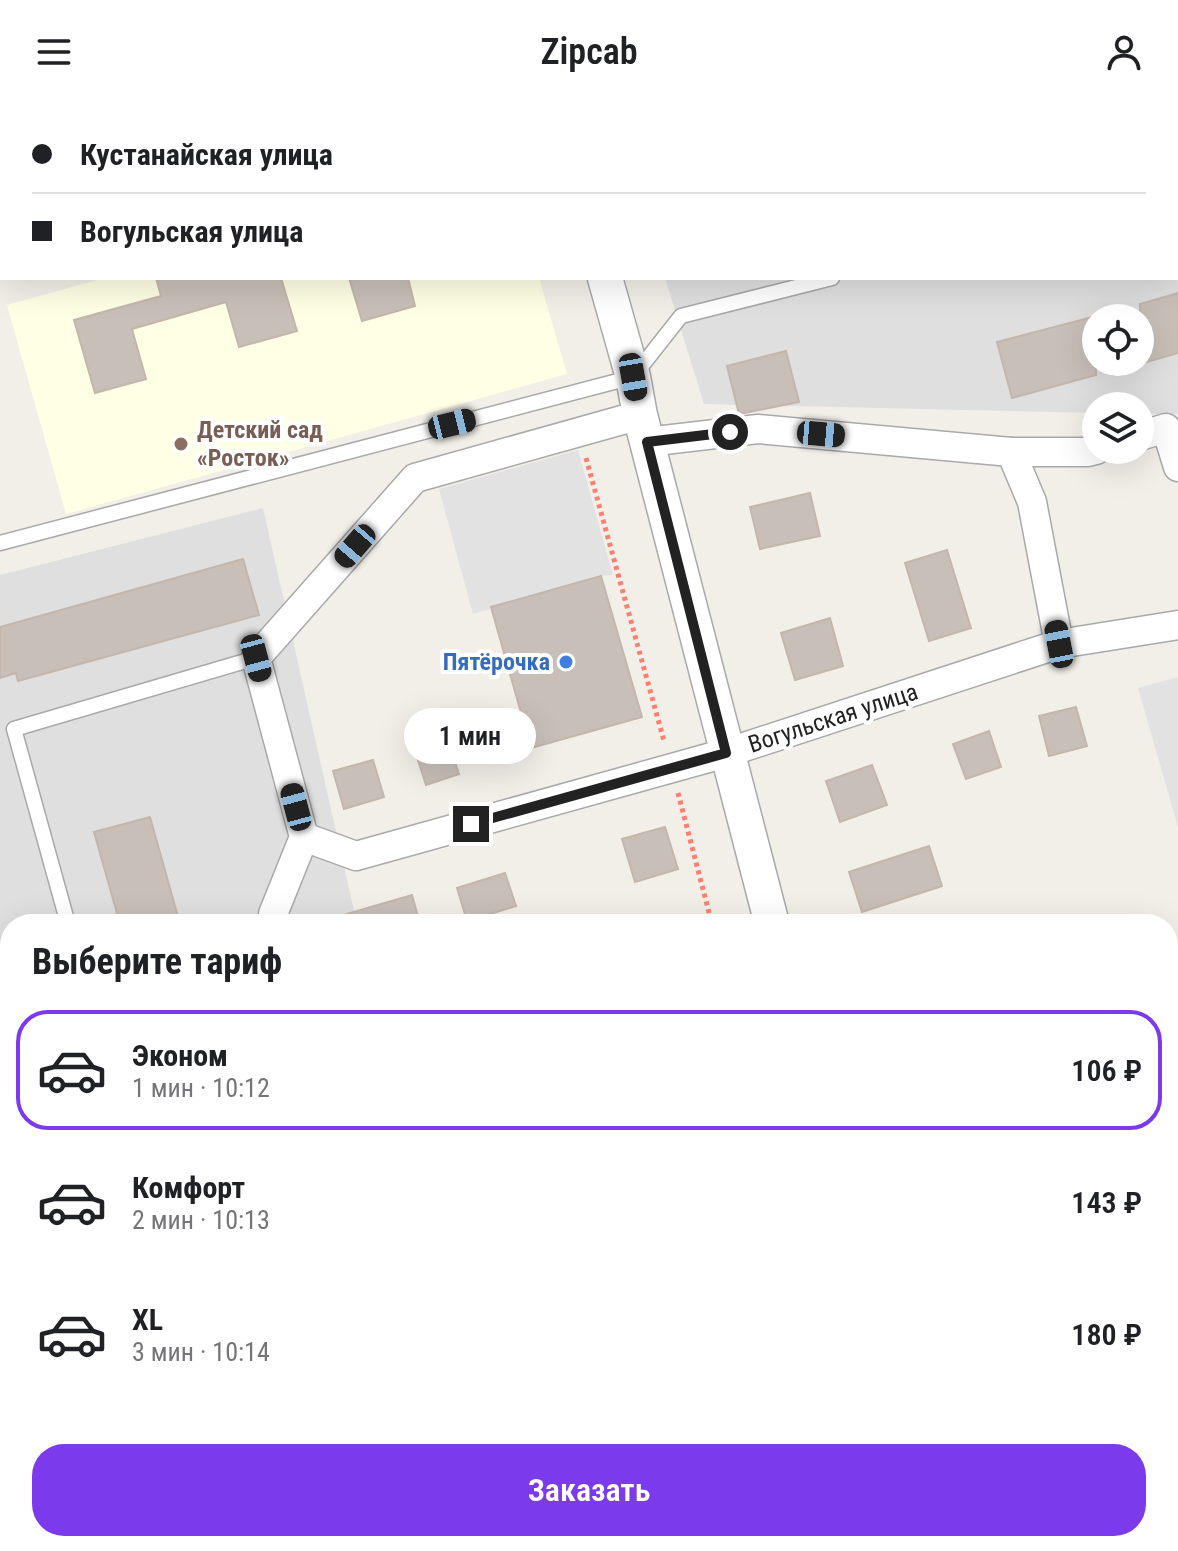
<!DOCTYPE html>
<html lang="ru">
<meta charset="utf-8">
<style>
:root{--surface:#fff;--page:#f2f2f2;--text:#202124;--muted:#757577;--line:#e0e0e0;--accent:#7c3aed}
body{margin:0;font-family:"Roboto Condensed",sans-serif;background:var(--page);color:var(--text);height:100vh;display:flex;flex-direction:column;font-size:30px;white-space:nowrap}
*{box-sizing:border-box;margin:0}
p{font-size:26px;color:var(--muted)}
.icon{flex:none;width:44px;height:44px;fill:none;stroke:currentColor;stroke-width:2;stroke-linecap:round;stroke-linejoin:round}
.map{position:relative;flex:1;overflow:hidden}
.details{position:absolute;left:0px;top:810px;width:1178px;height:638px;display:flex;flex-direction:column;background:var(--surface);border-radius:32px 32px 0 0;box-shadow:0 8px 32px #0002}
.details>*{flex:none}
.guide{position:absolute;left:0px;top:0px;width:1178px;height:176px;box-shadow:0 8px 32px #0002;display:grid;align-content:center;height:176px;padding:0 32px;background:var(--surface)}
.tools{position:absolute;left:1082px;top:200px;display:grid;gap:16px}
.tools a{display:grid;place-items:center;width:72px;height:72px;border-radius:50%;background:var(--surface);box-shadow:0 8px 32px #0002;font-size:40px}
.end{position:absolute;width:36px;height:36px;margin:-18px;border:10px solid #222;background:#fff;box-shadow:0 0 0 4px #fff}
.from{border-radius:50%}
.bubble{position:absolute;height:56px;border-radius:28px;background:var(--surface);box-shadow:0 8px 32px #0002;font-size:26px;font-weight:600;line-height:56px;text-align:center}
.car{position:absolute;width:24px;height:48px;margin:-24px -12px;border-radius:10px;box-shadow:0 0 6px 2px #0007;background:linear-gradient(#222 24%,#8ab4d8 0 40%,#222 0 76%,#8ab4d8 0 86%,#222 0)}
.guide b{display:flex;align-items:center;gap:28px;height:76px;font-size:30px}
.guide b+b{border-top:2px solid var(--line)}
.guide i{width:20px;height:20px;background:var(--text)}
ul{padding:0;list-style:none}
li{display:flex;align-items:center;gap:24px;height:120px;margin:0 16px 12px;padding:0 16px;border:4px solid transparent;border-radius:32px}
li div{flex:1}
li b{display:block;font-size:30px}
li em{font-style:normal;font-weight:600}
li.active{border-color:var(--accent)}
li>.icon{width:72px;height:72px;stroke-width:1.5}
h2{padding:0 32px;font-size:36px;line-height:96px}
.action{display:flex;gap:16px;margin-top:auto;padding:16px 32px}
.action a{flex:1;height:92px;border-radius:32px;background:var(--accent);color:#fff;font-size:32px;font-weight:600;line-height:92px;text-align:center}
header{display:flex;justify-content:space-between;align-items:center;height:104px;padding:0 32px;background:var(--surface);font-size:36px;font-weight:600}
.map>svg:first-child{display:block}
.residential{fill:#e0dfdf;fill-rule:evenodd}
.education{fill:#ffffe5}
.parking{fill:#e2e2e2}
.building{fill:#c7bfb8;stroke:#c4b6ab;stroke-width:2}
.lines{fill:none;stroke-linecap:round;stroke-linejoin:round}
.service-casing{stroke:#a9a9a9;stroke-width:17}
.minor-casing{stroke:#a9a9a9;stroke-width:31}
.tertiary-casing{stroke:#a9a9a9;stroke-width:37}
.path{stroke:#fa8072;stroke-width:5;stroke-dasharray:4 4;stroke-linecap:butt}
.service{stroke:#fff;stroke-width:14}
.minor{stroke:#fff;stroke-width:28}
.tertiary{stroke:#fff;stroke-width:34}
.tram{stroke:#707070;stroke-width:2}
.route{stroke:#222;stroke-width:10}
.education-dot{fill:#8d6e63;stroke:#fff;stroke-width:3}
.shop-dot{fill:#3f7fe0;stroke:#fff;stroke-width:3}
.labels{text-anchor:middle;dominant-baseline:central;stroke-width:8;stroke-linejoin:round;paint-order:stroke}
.education-label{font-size:24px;font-weight:bold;fill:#785e54;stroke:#fff;text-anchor:start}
.shop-label{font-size:24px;font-weight:bold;fill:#366cbe;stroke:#fff;text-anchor:end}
.street-label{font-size:24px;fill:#222;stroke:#fff}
</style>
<header><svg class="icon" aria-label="menu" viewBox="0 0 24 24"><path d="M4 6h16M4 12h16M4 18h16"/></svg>Zipcab<svg class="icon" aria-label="person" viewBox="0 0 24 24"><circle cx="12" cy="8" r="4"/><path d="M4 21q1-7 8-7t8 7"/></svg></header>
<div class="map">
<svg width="1178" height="1447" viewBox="0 0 1178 1447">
<rect width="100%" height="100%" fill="#f2efe9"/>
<g class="residential">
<path d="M610 0H1178V310H1140V302H1096V309L704 300 665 174H1176V2ZM1096 214H1140V258H1096Z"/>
<polygon points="263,404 357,820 10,820 10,1224 0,1226 0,471"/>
<polygon points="1178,939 1178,1237 1168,1240 1168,942"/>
</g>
<g class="education">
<polygon points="230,0 490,0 491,2 222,2"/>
<polygon points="627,0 1158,0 1159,2 628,2"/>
<polygon points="105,174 539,174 567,270 66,410 7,201"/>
</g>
<g class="parking">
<polygon points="578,346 613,471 601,472 473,510 439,385"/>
<polygon points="1178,573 1178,723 1138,584"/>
</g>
<g class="building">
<polygon points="156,174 281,174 297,227 239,243 226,198 132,225 146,275 95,289 74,216 161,192"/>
<polygon points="349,174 408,174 415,202 362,217"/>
<polygon points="1178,189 1178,249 1140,260 1140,200"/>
<polygon points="1096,212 1096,271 1012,294 997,238"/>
<polygon points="786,247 799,298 739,310 727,262"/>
<polygon points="810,389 820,432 760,445 750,403"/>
<polygon points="947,446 971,524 929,537 905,459"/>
<polygon points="243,455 259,511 18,577 16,569 0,574 0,523"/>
<polygon points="601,472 642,613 531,644 491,503"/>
<polygon points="830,514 843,562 795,576 781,529"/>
<polygon points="1076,603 1087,642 1049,652 1039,612"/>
<polygon points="989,627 1001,663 966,675 953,640"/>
<polygon points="448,637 459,670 426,681 415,647"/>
<polygon points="373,656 384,693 344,705 333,667"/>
<polygon points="872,661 887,701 840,718 826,677"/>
<polygon points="150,713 180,820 120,820 94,728"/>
<polygon points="665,723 678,765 635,778 622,735"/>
<polygon points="929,742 942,782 862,808 849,768"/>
<polygon points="505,769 516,802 467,817 457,784"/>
<polygon points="412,791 420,820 333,820 333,814"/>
</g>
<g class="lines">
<defs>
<g id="service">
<polyline points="1176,86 1178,86"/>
<polyline points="0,439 633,273 681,212 832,174"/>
<polyline points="68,820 14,625 256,554"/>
<polyline points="0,979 10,976"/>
</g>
<g id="minor">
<polyline points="1140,332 1166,324 1178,363"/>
<polyline points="647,338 758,325 1011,348 1032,398 1059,540"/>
<polyline points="1011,348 1088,348 1096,346"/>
<polyline points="304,733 356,752 726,649 1059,540 1178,521"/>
<polyline points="276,820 273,810 304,733 256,554 415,374 640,311"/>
<polyline points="1168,865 1178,862"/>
<polyline points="0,1176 10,1174"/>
<polyline points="1168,1263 1178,1260"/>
<polyline points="531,1447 561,1438"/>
</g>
<g id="tertiary">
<polyline points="554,0 555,2"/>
<polyline points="605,174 633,273 640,311 772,820"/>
<polyline points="944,1438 947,1447"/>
</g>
</defs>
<use href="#service" class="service-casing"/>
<use href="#minor" class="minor-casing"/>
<use href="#tertiary" class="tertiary-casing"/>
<g class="path">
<polyline points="586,354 664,637"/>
<polyline points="678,689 712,820"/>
<polyline points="0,1120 10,1117"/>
<polyline points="876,1438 878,1447"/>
</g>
<use href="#service" class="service"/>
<use href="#minor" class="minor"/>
<use href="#tertiary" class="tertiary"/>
<g class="tram">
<polyline points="1168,893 1178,891"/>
<polyline points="908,1438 911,1447"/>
<polyline points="994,1438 997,1447"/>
</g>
</g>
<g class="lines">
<polyline class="route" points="471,720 726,649 647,338 730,328"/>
</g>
<circle class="education-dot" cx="181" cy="340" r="8"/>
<circle class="shop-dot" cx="566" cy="558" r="8"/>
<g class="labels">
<g class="education-label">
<text x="197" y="326">Детский сад<tspan x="197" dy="28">«Росток»</tspan></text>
</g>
<g class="shop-label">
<text x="550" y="558">Пятёрочка</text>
</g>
<g class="street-label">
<text transform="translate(833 614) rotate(-18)">Вогульская улица</text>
</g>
</g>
</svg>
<div class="tools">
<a><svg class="icon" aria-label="locate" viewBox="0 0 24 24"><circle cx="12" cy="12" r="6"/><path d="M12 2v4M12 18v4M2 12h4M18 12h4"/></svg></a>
<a><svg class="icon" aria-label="layers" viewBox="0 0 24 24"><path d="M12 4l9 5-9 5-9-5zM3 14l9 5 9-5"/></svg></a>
</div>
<i class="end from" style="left:730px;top:328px"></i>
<i class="end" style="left:471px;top:720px"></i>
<div class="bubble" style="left:404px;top:604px;width:132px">1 мин</div>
<i class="car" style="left:633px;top:273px;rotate:170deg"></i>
<i class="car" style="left:452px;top:320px;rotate:76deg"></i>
<i class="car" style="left:821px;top:330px;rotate:95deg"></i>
<i class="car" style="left:355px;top:442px;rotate:221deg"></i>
<i class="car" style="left:1059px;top:540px;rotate:349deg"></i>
<i class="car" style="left:256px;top:554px;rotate:165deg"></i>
<i class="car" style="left:296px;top:703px;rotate:345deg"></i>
<div class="guide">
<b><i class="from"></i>Кустанайская улица</b>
<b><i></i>Вогульская улица</b>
</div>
<section class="details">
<h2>Выберите тариф</h2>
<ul>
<li class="active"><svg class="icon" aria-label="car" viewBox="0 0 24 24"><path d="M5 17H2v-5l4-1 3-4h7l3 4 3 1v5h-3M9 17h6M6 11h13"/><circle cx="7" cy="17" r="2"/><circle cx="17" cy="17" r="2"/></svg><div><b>Эконом</b><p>1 мин · 10:12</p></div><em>106 ₽</em></li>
<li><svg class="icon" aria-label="car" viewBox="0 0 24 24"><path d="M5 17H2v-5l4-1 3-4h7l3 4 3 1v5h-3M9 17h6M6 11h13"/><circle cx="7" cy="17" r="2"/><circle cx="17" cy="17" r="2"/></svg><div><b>Комфорт</b><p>2 мин · 10:13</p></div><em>143 ₽</em></li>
<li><svg class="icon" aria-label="car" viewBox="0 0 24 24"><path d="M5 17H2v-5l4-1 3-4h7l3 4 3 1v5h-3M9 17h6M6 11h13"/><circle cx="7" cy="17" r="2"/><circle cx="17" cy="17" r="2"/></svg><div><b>XL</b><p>3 мин · 10:14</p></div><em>180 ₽</em></li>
</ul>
<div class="action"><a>Заказать</a></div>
</section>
</div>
